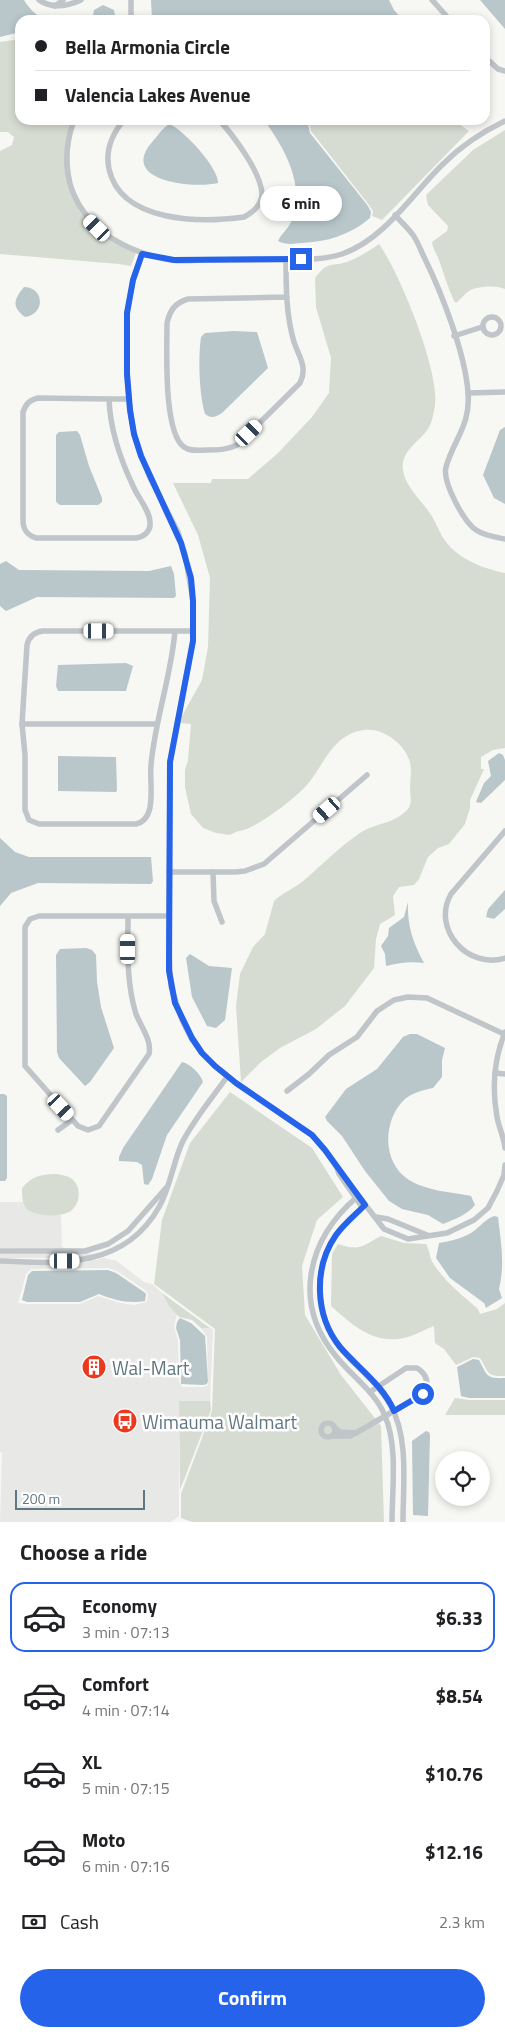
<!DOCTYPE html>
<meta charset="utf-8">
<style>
:root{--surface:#fff;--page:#f6f6f6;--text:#202124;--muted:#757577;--line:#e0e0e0;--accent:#2563eb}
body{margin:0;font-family:"Titillium Web",sans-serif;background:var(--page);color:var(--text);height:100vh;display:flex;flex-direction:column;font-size:19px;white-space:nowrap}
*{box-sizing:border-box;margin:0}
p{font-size:16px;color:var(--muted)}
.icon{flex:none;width:28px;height:28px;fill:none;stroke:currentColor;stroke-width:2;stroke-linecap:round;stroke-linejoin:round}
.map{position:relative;height:1522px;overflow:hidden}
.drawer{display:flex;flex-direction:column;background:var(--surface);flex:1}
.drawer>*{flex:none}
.hud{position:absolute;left:15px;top:15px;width:475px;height:110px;border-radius:15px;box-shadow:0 2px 8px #0003;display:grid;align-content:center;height:110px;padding:0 20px;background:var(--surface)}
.controls{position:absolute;left:435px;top:1451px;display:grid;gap:10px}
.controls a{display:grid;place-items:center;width:55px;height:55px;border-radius:50%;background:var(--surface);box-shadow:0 2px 8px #0003;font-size:25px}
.scale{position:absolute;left:15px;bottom:12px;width:130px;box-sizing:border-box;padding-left:5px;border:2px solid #607680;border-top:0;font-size:14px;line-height:18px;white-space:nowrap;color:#607680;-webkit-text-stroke:4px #fff;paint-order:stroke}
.end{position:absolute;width:22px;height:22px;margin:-11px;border:6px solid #2563eb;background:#fff;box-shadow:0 0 0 2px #fff}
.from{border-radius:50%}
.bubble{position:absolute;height:35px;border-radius:18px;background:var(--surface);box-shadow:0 2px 8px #0003;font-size:16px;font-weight:700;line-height:35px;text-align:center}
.car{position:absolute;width:15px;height:30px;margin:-15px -8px;border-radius:6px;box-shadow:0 0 4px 1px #0007;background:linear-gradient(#fff 24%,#345 0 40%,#fff 0 76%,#345 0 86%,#fff 0)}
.hud b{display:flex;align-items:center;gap:18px;height:48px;font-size:19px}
.hud b+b{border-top:1px solid var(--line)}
.hud i{width:12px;height:12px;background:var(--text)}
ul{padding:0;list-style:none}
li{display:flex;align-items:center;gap:15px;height:70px;margin:0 10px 8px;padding:0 10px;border:2px solid transparent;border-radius:15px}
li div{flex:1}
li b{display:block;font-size:19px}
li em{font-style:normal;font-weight:700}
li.active{border-color:var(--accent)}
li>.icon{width:45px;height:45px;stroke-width:1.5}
h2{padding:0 20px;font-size:22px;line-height:60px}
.pay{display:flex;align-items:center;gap:12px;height:55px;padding:0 20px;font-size:19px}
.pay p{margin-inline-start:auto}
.action{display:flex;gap:10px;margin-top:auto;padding:10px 20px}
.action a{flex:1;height:58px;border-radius:30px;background:var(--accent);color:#fff;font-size:20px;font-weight:700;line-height:58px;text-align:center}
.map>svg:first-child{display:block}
.built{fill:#e8e8e7;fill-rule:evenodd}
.green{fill:#d7dcd2}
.water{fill:#b9c7cb}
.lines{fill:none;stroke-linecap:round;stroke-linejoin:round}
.minor{stroke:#bfc5c8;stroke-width:5.5}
.route{stroke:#2563eb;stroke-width:6}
.labels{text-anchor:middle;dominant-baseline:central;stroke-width:5;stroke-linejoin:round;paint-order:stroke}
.poi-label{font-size:19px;fill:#607680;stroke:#fff;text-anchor:start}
</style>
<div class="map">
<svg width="505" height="1522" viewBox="0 0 505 1522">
<rect width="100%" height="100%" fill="#f7f7f3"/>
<g class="built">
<polygon points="0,1202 23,1202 24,1206 29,1211 38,1214 61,1215 62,1247 70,1249 0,1248"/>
<polygon points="87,1253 95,1255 82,1258 0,1258 0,1254"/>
<path d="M104 1258 117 1261 144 1282 152 1284 162 1293 169 1306 177 1314 174 1326 178 1341 179 1381 182 1387H204L208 1385 207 1337 201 1328H210L213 1330 210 1401 179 1402V1516L171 1522H0L2 1453 0 1452V1263H82ZM108 1268 117 1271 145 1290 148 1294 147 1302 134 1305 121 1303 98 1296 80 1304H27L18 1303 26 1274 31 1269Z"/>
</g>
<g class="green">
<polygon points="20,39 20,120 78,120 69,137 70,165 73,192 95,223 121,243 137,250 131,266 119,264 0,254 0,151 12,145 14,137 8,132 0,132 0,42"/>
<polygon points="309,120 453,120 469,131 382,220 372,216 373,211 369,205 311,131"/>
<path d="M505 130V289C496 285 477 286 469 291 464 294 461 299 456 303L454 301C448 288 444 274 439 260 436 253 433 249 432 242L447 231 448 226 428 205 426 195 473 150Z"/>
<path d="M379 244C400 274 433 357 435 393 436 404 434 413 431 423 424 441 400 448 403 470 405 486 420 499 429 512 436 521 439 533 446 542 459 559 484 569 505 573V748L493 750 481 757V769H484L470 800V808L465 824 449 844 438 848 428 857 419 879 414 885 399 887 393 896 395 915 380 924 376 939 374 968 345 1006 316 1029 280 1048 261 1062 241 1082 236 1006 240 974 253 947 265 934 274 901C282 893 293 889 302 882 321 866 339 847 360 833 375 823 394 824 407 810 413 804 410 796 410 789 410 780 412 770 410 762 405 744 383 727 364 730 332 734 324 766 306 786 290 802 270 817 251 827 244 831 237 830 230 835L216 833 203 828 191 814 185 787V770L188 760 191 724 181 723 182 716 202 680 208 647 210 578 198 535 173 483H211L212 479H248L277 454 312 417 329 393 331 358 316 307 315 278C328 261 329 267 347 262 358 258 369 251 379 244Z"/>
<polygon points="230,1092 312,1148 343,1197 317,1220 302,1266 305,1315 341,1375 381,1426 384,1522 192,1522 181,1518 181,1494 212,1411 215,1329 154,1284 162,1220 190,1143"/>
<path d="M57 1174C62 1175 68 1176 72 1179 81 1186 81 1202 72 1210 64 1218 31 1217 25 1207 22 1202 22 1193 22 1188 32 1176 42 1174 57 1174Z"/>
<path d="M381 1236 404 1243 426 1244C430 1250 429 1257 433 1263 445 1282 461 1294 478 1309L480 1314 497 1309 505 1303V1376C486 1377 489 1372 480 1358L473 1357 456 1365 444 1349 435 1343 434 1326C426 1329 417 1334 408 1337 375 1346 355 1327 331 1306L332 1254 338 1244C361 1252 363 1245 381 1236Z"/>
<polygon points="162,1293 210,1328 201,1328 192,1320 179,1317 169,1306"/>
<polygon points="455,1398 469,1400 505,1400 505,1415 445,1415"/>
<polygon points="179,1401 210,1401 211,1410 180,1490"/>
</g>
<g class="water">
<path d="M0 0H24C35 18 47 22 68 20 74 19 78 16 84 16L86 20H20V32L0 37Z"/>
<polygon points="151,0 389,0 394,10 403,20 152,20"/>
<polygon points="479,0 505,0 505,29 480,0"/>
<polygon points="103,5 114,10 116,20 92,20 94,10"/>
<path d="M264 120H307L310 133 368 206 371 212 370 218C350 235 327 242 301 243 293 244 286 245 278 241 281 234 288 229 291 222 307 187 284 147 264 120Z"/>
<path d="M169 124C183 129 219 168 218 183 193 189 117 181 153 141 158 135 163 128 169 124Z"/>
<path d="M24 287C44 287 46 314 25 317 11 307 14 299 24 287Z"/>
<path d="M233 331 257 332 268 368 222 413C216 417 211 419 205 414 199 395 198 357 201 337L205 333Z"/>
<polygon points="505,427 505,504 494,498 483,475 500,430"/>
<polygon points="77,431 80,435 89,466 102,498 102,502 98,505 60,505 56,502 56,435 59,432"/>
<polygon points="6,561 19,570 23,570 149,571 171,566 174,574 176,596 174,598 37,597 6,611 0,606 0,564"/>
<polygon points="126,663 133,666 126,691 58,691 56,686 58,665"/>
<polygon points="499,753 503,755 505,760 505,780 481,803 476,802 484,783 491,776 488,761"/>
<polygon points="58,756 116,757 117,790 116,792 58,791"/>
<polygon points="0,838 15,852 29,857 151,857 153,881 151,884 38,883 11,893 0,906"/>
<polygon points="505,890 505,909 494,919 486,917 488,909"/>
<path d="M408 902C407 925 413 943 424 963 410 961 399 963 386 966L385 954 381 946 388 936 389 928 404 917Z"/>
<polygon points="86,948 92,950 96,955 97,982 101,1007 114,1048 90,1082 85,1086 59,1058 57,1052 56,955 60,949"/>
<polygon points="190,954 209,966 232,968 225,1020 216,1028 207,1026 192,997 186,958"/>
<path d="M410 1034H417L445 1048 442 1060V1077L433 1088C423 1090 412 1093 405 1099 383 1119 381 1162 409 1180 427 1191 450 1192 471 1196L475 1205C467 1215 455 1219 443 1224L428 1215 402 1209 389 1201 365 1171 342 1136 327 1121 325 1117 346 1089 377 1069 403 1037Z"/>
<path d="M182 1062C190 1064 201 1074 203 1082L167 1135 152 1179 148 1185 144 1184 142 1165 137 1162 119 1161V1157L123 1148Z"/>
<polygon points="0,1094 4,1094 7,1096 7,1178 5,1181 0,1181"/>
<path d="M494 1216 498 1217C501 1243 505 1264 499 1289L502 1298 486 1308 484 1303 450 1278 436 1258 439 1243C450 1241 461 1239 471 1233 479 1228 485 1219 494 1216Z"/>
<path d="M108 1270 116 1273 144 1292 146 1294 145 1301C129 1304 114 1300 99 1294L80 1302H27L22 1300 28 1275 32 1271Z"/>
<polygon points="180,1318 191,1323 205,1336 208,1381 207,1384 203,1385 181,1384 180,1340 176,1328 177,1322"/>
<path d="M473 1359 479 1360C487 1375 486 1379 505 1378V1398H469L461 1396 457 1367Z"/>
<polygon points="426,1431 429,1432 430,1435 428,1516 413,1515 412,1441"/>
</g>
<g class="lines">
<g class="minor">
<path d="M39 0C52 9 68 6 81 0"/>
<polyline points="432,0 450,20"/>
<polyline points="55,6 63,0"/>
<polyline points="131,20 131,0"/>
<polyline points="485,57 498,69 505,71"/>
<path d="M74 120C47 196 99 249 172 260 182 262 192 260 202 260 221 260 240 260 259 260 284 259 319 262 342 254 385 239 412 194 443 164 461 146 482 132 505 121"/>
<path d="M124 120C112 134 105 150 109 169 121 223 201 223 244 217 253 212 262 205 262 194 261 172 233 135 219 120"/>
<path d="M395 215C401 222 408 228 413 235 418 242 421 251 425 259 442 294 465 353 468 392 471 425 454 439 446 467 442 482 464 522 476 530 485 536 495 537 505 539"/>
<polyline points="142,253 133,280 127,313 127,374 130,410 134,434 141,455 150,478 178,532 185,554 193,601 193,641 170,762 169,952 171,987 182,1020 191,1038 202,1053 215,1066 236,1083 312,1135 325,1150 337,1168 339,1174 362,1207"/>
<path d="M286 259C286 287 286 315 294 342 299 357 308 367 300 383L237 445C227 450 218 450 207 450 199 450 191 452 184 447 163 432 167 348 167 323 170 310 175 303 188 299L287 297"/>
<circle cx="492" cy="326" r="9"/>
<polyline points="454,336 482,327"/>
<polyline points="468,393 505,392"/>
<path d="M109 399 38 398C29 400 26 404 23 412V520C23 530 27 535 36 538H136C143 537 151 532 150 523 150 511 139 499 134 488 121 461 110 429 109 399H128"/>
<path d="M175 631C171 677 155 720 151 765 149 783 158 819 136 824H39L29 820 25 810V755L22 724 27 645C29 636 34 632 43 631H193"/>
<polyline points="22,724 157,724"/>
<path d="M505 831 451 894C431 929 468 970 505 958"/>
<polyline points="169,872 235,872 245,871 264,864 367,775"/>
<polyline points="213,872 214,901 222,922"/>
<path d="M128 916C128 949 126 982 136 1014 141 1027 152 1040 149 1054L99 1126 88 1130 78 1126 25 1066V927L30 919 39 916H169"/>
<path d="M505 1032C494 1059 492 1089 497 1117 499 1128 504 1137 505 1148"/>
<polyline points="495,1073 505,1074"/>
<polyline points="287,1091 309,1074 329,1055 357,1037 377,1011 394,1000 408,997 427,998 504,1034"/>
<polyline points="58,1130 72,1120"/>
<polyline points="337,1168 384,1229 408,1239 447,1233 474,1220 488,1208 497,1191 504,1175 505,1165"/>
<path d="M357 1197C308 1239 292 1302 335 1355 351 1376 375 1391 385 1416 398 1446 392 1490 392 1522"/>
<path d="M365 1205C355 1215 344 1224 336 1235 313 1268 315 1314 339 1346 355 1367 378 1382 391 1406 409 1439 403 1485 403 1522"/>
<polyline points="376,1217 388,1219 427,1235"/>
<polyline points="0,1251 85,1251 108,1244 128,1231 166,1188"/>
<path d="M0 1261C61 1264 125 1268 159 1207 170 1188 173 1163 182 1143 194 1119 212 1098 227 1077"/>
<circle cx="328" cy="1430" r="7"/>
<path d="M356 1433 423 1394C429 1384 428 1375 417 1368H406L370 1392"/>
<polyline points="331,1436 350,1436 356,1433 340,1432 335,1428"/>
</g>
</g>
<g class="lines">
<path class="route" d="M301 259 174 260 142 254 133 280 127 313V374L130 410 134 434 141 456 181 543 191 578 193 601V641L170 762 169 971 175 1003 192 1038 202 1053 215 1066 236 1083 312 1135 325 1150 365 1205C355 1215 344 1224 336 1235 313 1268 315 1316 340 1347 358 1368 383 1385 394 1411L423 1394"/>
</g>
<defs>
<symbol id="building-disc" viewBox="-11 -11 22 22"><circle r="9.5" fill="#ec381e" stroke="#fff"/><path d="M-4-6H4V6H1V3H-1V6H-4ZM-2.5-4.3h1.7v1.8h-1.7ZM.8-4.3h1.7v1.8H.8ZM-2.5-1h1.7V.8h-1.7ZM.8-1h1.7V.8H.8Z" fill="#fff"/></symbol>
<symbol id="bus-disc" viewBox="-11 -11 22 22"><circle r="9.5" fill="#ec381e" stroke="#fff"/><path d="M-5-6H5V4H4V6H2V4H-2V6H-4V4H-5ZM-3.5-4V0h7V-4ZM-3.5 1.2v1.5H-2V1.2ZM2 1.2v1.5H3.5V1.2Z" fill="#fff"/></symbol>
</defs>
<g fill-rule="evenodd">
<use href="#building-disc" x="80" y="1353" width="28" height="28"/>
<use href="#bus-disc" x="111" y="1407" width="28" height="28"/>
</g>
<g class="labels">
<g class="poi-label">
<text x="112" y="1367">Wal-Mart</text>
<text x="142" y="1421">Wimauma Walmart</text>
</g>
</g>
</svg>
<div class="controls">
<a><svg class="icon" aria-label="locate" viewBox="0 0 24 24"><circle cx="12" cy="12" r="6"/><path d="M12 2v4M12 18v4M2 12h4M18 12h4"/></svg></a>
</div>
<div class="scale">200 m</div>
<i class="end from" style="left:423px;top:1394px"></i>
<i class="end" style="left:301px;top:259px"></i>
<div class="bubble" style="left:260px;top:186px;width:82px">6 min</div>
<i class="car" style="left:97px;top:228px;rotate:315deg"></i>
<i class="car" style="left:249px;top:433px;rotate:46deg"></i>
<i class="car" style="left:99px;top:631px;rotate:90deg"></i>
<i class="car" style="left:327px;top:810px;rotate:229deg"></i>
<i class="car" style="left:128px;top:949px;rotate:0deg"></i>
<i class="car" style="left:61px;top:1107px;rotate:137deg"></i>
<i class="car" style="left:65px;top:1261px;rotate:90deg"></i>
<div class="hud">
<b><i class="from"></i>Bella Armonia Circle</b>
<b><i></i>Valencia Lakes Avenue</b>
</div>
</div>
<section class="drawer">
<h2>Choose a ride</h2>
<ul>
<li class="active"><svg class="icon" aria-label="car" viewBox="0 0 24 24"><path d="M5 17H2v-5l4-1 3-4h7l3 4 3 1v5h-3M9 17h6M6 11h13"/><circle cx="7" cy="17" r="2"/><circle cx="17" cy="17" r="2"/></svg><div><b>Economy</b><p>3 min · 07:13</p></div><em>$6.33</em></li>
<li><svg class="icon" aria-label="car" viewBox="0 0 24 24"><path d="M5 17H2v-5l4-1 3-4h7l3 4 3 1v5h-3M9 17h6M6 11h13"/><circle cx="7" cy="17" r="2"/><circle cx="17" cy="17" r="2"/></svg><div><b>Comfort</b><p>4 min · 07:14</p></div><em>$8.54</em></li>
<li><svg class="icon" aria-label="car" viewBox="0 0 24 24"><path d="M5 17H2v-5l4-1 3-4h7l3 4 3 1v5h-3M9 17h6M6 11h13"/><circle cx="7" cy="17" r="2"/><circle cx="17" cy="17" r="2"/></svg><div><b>XL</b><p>5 min · 07:15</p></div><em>$10.76</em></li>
<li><svg class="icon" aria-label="car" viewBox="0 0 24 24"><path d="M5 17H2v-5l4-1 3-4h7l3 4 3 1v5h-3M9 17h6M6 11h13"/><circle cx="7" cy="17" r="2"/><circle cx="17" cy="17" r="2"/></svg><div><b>Moto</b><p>6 min · 07:16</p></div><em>$12.16</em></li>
</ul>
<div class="pay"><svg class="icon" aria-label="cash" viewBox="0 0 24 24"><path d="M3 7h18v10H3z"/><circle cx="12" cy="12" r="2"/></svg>Cash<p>2.3 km</p></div>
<div class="action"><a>Confirm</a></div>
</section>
